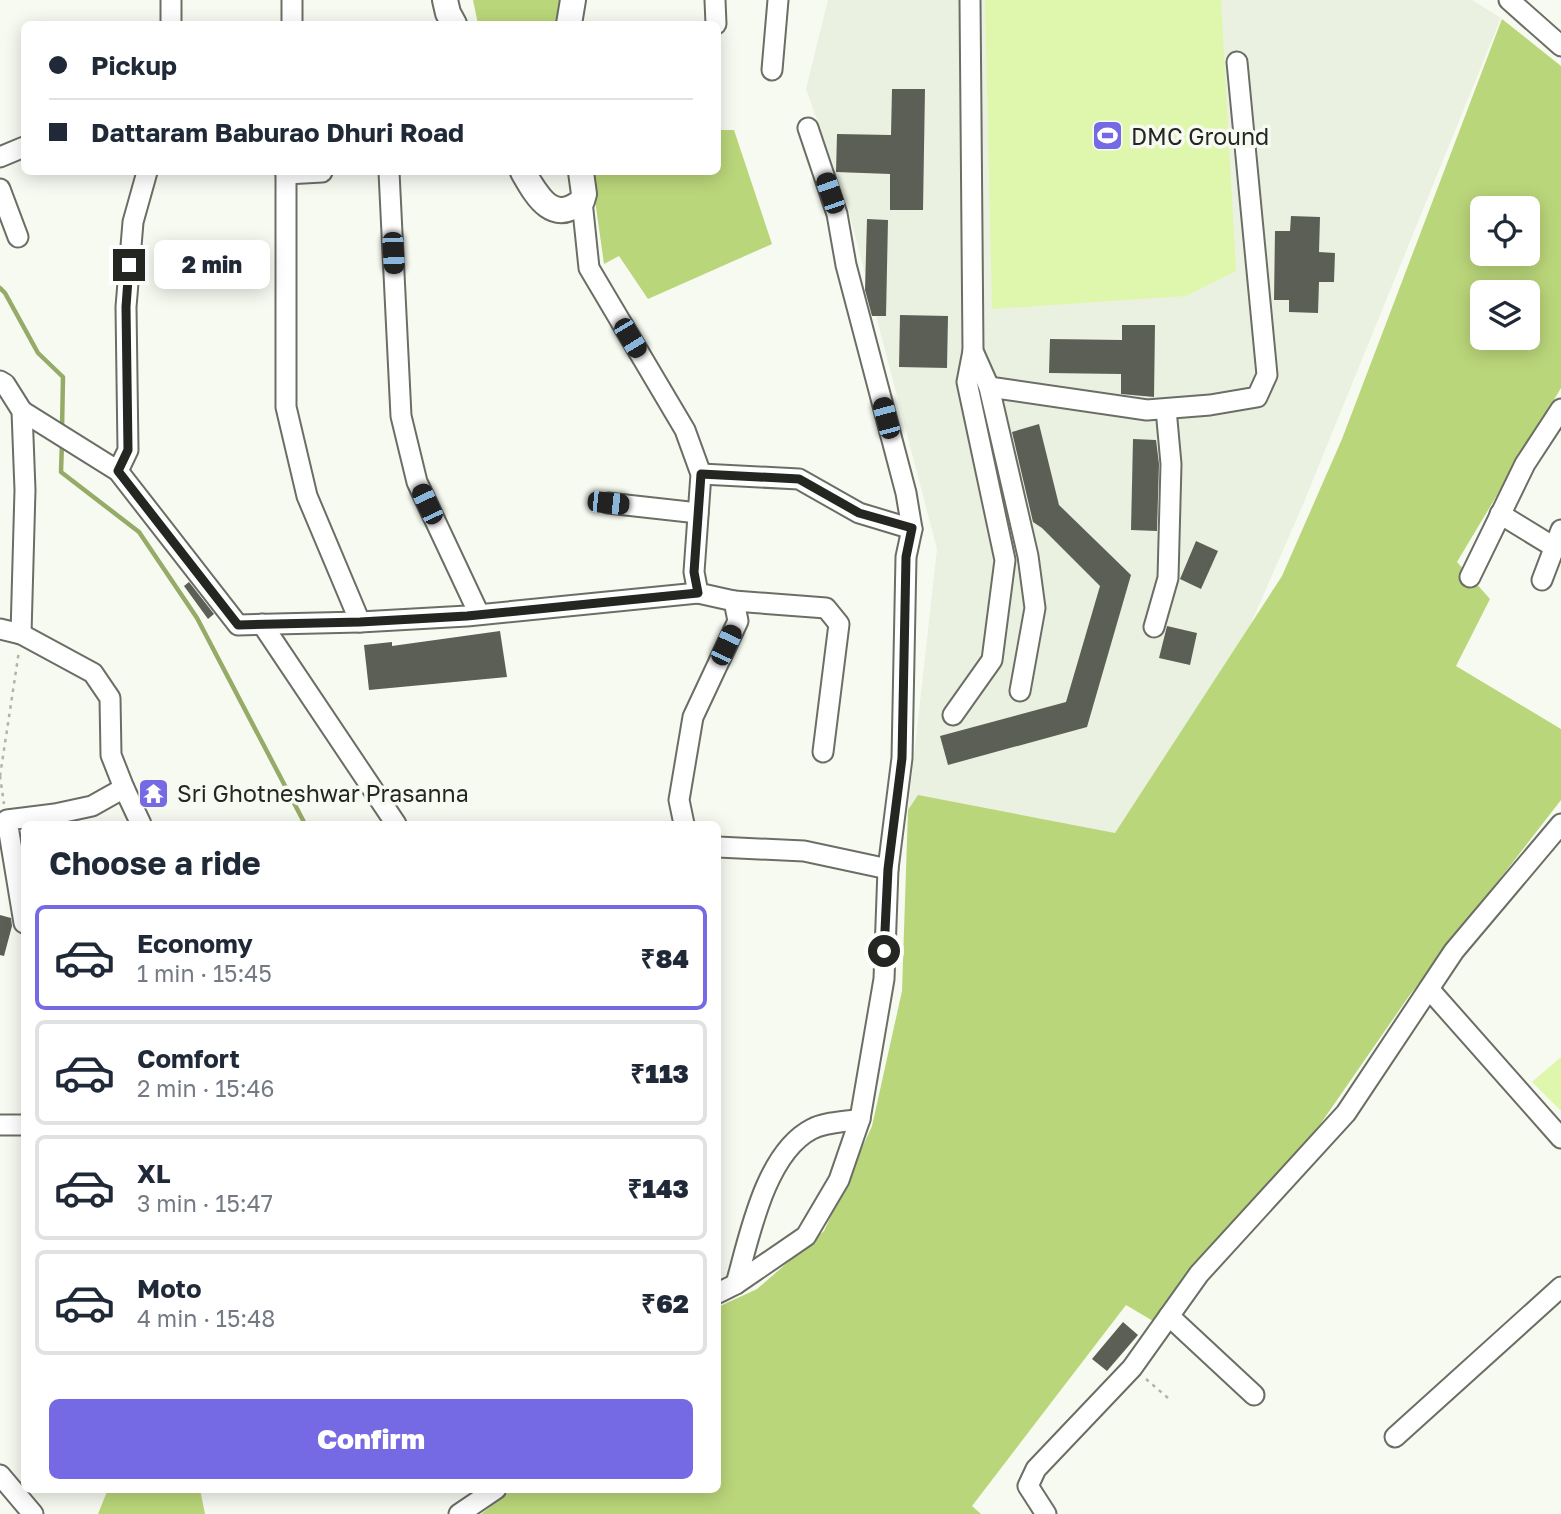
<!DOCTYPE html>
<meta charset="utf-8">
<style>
:root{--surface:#fff;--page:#f6f6f7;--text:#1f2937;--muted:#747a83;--line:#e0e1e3;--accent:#756ae4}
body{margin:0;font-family:"Golos Text",sans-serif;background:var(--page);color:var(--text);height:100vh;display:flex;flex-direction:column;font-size:26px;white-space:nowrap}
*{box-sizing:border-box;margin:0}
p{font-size:23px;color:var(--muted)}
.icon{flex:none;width:38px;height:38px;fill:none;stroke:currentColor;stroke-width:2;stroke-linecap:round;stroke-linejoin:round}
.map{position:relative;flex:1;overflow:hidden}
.drawer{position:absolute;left:21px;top:821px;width:700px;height:672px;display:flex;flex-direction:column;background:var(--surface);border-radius:10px;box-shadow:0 4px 18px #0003}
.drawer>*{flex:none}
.top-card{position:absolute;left:21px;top:21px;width:700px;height:154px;border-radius:10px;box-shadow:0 4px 18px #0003;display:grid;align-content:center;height:154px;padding:0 28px;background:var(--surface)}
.buttons{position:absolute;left:1470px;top:196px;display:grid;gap:14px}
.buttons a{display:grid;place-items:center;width:70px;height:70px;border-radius:10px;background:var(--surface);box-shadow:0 4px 18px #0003;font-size:35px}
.end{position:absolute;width:32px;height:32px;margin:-16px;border:9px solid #242622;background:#fff;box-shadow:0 0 0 4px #fff}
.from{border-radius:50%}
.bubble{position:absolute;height:49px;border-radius:10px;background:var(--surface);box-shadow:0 4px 18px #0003;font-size:23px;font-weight:800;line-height:49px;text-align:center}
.car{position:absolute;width:21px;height:42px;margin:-21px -10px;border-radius:9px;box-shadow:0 0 5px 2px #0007;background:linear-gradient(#222 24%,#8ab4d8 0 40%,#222 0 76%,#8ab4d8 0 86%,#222 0)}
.top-card b{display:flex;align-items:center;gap:24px;height:66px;font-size:26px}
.top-card b+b{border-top:2px solid var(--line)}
.top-card i{width:18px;height:18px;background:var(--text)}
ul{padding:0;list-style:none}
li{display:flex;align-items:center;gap:21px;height:105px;margin:0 14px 10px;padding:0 14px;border:4px solid var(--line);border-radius:10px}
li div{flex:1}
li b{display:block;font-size:26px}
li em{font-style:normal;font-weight:800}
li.on{border-color:var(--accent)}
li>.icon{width:63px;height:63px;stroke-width:1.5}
h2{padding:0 28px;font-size:32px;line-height:84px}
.primary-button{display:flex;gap:14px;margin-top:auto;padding:14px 28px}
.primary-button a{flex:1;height:80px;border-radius:10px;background:var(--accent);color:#fff;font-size:28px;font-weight:800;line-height:80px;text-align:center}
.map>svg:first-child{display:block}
.built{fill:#ebf1e0}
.green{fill:#dff7ac}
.forest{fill:#bad67a;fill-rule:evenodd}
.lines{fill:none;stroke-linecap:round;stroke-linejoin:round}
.stream{stroke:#97ab69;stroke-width:4.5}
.building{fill:#5c5f56}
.minor-casing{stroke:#6b6e65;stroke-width:23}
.major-casing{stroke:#6b6e65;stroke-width:28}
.path{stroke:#b0b3ab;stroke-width:2.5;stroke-dasharray:3.5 5;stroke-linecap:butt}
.minor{stroke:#fff;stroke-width:19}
.major{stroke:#fff;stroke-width:24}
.route{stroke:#242622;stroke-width:9}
.labels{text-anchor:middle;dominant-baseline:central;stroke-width:7;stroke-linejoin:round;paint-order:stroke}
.poi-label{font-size:23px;fill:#242622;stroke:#f7faf1;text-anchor:start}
</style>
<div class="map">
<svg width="1561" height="1514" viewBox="0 0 1561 1514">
<rect width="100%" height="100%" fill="#f7faf1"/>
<polygon class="built" points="828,0 1472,0 1501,18 1304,502 1218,699 1134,854 961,848 908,810 937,549 846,201 806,89"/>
<g class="green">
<polygon points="985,0 1221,0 1236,271 1186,296 992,309"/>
<polygon points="1561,1057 1561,1111 1532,1082"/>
</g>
<g class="forest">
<polygon points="473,0 563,0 557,24 478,24"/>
<path d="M1502 19 1561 66V388L1457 562 1490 599 1456 666 1561 729V800L1409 996 1319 1126 1153 1321 1126 1305 972 1506 981 1514H481L513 1489H718V1307L757 1289 824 1231 872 1126 902 991 908 810 918 795 1115 833 1282 576 1342 439ZM1482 208H1528V254H1482ZM1482 292H1528V338H1482Z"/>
<polygon points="718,130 734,130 772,244 648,299 619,256 604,264 591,172 718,172"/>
<polygon points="108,1489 200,1489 205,1514 98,1514"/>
</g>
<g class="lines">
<g class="stream">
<polyline points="0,288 5,293 38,353 63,377 62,430"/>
<polyline points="62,442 61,472 139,532 197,618 305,824"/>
</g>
</g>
<g class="building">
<polygon points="892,89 925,89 923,210 890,210 890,174 836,172 837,134 891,135"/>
<polygon points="1291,216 1320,217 1319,252 1335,253 1334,282 1319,282 1318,313 1289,312 1289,300 1274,300 1275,231 1290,231"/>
<polygon points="867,219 888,220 886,316 872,316 865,290"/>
<polygon points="900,315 948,316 947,368 899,367"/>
<polygon points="1122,325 1155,325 1154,397 1121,394 1121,374 1049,373 1050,339 1122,340"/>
<polygon points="1039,424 1059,505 1131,575 1087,727 948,765 940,736 1066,702 1100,586 1042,528 1033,522 1012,432"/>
<polygon points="1133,439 1156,440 1159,464 1157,531 1131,530"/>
<polygon points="1196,541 1218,551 1201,589 1180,579"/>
<polygon points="189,582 214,614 208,619 184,586"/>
<polygon points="1167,626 1197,633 1190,665 1159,658"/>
<polygon points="500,631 507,677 369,690 364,645 392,642 392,646"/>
<polygon points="0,915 11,918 12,926 4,956 0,955"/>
<polygon points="1123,1322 1138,1335 1107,1371 1092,1359"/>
</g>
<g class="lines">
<defs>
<g id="minor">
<polyline points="171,0 171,24"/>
<polyline points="292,0 292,24"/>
<polyline points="715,0 716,24"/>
<polyline points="970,0 973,351 989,387 1028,556 1035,608 1020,691"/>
<polyline points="1509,0 1561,46"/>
<polyline points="772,70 778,0"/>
<polyline points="808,128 837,214 846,265 906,493 912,529"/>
<polyline points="0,157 24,147"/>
<polyline points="286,172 286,407 307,496 360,622"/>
<polyline points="389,172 401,416 417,482 479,614"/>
<polyline points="286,174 322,172"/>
<polyline points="0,189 18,237"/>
<polyline points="582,201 589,268 685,430 701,474 694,572 698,593 734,601 738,621 693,717 679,800 684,824"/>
<polyline points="0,381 5,384 22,411 25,490 21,634"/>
<polyline points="989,387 1147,410 1210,405 1257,397 1267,375 1237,62"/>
<polyline points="22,411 118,471 238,625 360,622 467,616 698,593"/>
<polyline points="118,471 128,450 126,307 133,222 147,172"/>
<polyline points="701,474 799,479 859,513 912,529 906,557 902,758 888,869 884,979 860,1119 839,1180 806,1236 736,1284 718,1293"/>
<polyline points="608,503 698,513"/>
<polyline points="1500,514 1554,547"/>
<polyline points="1470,577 1525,464 1561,409"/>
<polyline points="1542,580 1561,530"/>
<polyline points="734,601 826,608 839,624 823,752"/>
<polyline points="262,624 396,824"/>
<polyline points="1154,627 1168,578 1171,464 1166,409"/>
<polyline points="0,629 21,634 93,673 110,698 111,755 124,788 92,806 55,814 7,820 24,923"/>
<polyline points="953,715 992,660 1005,560 967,382 973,351"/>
<polyline points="124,788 141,824"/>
<polyline points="718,847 804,851 888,869"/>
<polyline points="1429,989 1561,1138"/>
<polyline points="0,1125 24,1125"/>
<path d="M736 1284C749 1238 765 1153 812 1129 825 1122 845 1122 860 1119"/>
<polyline points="1169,1316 1254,1395"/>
<polyline points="1395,1437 1561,1287"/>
<polyline points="0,1475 33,1514"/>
<polyline points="459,1514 496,1489"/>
<polyline points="1046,1514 1028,1486 1036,1469 1132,1368 1199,1274 1346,1113 1454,951 1561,824"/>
</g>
<g id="major">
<polyline points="445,0 448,13 454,24"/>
<polyline points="569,24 573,0"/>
<path d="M523 172C537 196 552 225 582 201L584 194 581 172"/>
</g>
</defs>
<use href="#minor" class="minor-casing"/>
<use href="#major" class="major-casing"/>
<g class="path">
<polyline points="0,776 19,651"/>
<polyline points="0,776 4,804"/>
<polyline points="1146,1379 1168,1398"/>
</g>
<use href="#minor" class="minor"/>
<use href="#major" class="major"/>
</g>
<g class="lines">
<polyline class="route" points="129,265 126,307 128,450 118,471 238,625 360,622 467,616 698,593 694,572 701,474 799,479 859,513 912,528 906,557 902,758 888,869 884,951"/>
</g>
<defs>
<symbol id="stadium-square" viewBox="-11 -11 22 22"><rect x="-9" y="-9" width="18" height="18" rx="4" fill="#756ae4" stroke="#f7faf1"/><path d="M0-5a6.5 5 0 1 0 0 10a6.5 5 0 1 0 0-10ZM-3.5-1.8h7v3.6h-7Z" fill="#fff"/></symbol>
<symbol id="temple-square" viewBox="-11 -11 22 22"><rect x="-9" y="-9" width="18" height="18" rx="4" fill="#756ae4" stroke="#f7faf1"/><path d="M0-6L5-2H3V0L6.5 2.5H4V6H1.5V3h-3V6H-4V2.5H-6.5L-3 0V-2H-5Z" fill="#fff"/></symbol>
</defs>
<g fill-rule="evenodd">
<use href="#stadium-square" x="1090" y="118" width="35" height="35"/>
<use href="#temple-square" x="136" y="776" width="35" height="35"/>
</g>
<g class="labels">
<g class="poi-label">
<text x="1131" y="136">DMC Ground</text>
<text x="177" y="793">Sri Ghotneshwar Prasanna</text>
</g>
</g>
</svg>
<div class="buttons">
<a><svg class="icon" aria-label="locate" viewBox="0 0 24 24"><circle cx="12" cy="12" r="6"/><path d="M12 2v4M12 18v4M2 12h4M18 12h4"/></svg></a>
<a><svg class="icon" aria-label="layers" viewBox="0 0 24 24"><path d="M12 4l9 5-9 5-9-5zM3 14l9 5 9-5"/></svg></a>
</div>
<i class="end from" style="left:884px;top:951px"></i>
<i class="end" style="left:129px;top:265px"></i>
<div class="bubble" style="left:154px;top:240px;width:116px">2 min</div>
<i class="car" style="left:830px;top:193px;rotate:341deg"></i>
<i class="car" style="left:393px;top:253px;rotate:177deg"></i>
<i class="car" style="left:630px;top:338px;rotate:149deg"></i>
<i class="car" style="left:886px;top:418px;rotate:345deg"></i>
<i class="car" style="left:608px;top:503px;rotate:96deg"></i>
<i class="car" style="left:427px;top:504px;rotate:335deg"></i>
<i class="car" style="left:726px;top:645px;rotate:25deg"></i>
<div class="top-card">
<b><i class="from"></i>Pickup</b>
<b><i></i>Dattaram Baburao Dhuri Road</b>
</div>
<section class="drawer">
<h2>Choose a ride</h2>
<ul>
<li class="on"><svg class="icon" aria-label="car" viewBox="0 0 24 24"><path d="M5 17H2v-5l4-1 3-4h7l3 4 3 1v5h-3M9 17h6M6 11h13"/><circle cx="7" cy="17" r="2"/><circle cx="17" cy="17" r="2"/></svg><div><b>Economy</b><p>1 min · 15:45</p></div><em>₹84</em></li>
<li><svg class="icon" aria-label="car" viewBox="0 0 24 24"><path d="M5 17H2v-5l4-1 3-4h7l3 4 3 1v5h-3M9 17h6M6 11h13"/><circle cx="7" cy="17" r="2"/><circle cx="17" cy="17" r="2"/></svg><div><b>Comfort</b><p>2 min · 15:46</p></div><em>₹113</em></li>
<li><svg class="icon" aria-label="car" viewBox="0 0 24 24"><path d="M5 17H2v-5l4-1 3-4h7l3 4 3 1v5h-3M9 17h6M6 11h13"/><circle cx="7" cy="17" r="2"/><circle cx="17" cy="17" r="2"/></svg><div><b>XL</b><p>3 min · 15:47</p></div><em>₹143</em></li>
<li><svg class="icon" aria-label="car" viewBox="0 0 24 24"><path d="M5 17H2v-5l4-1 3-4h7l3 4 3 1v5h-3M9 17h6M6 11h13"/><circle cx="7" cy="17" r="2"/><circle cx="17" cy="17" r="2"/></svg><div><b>Moto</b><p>4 min · 15:48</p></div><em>₹62</em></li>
</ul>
<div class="primary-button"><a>Confirm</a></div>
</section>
</div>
